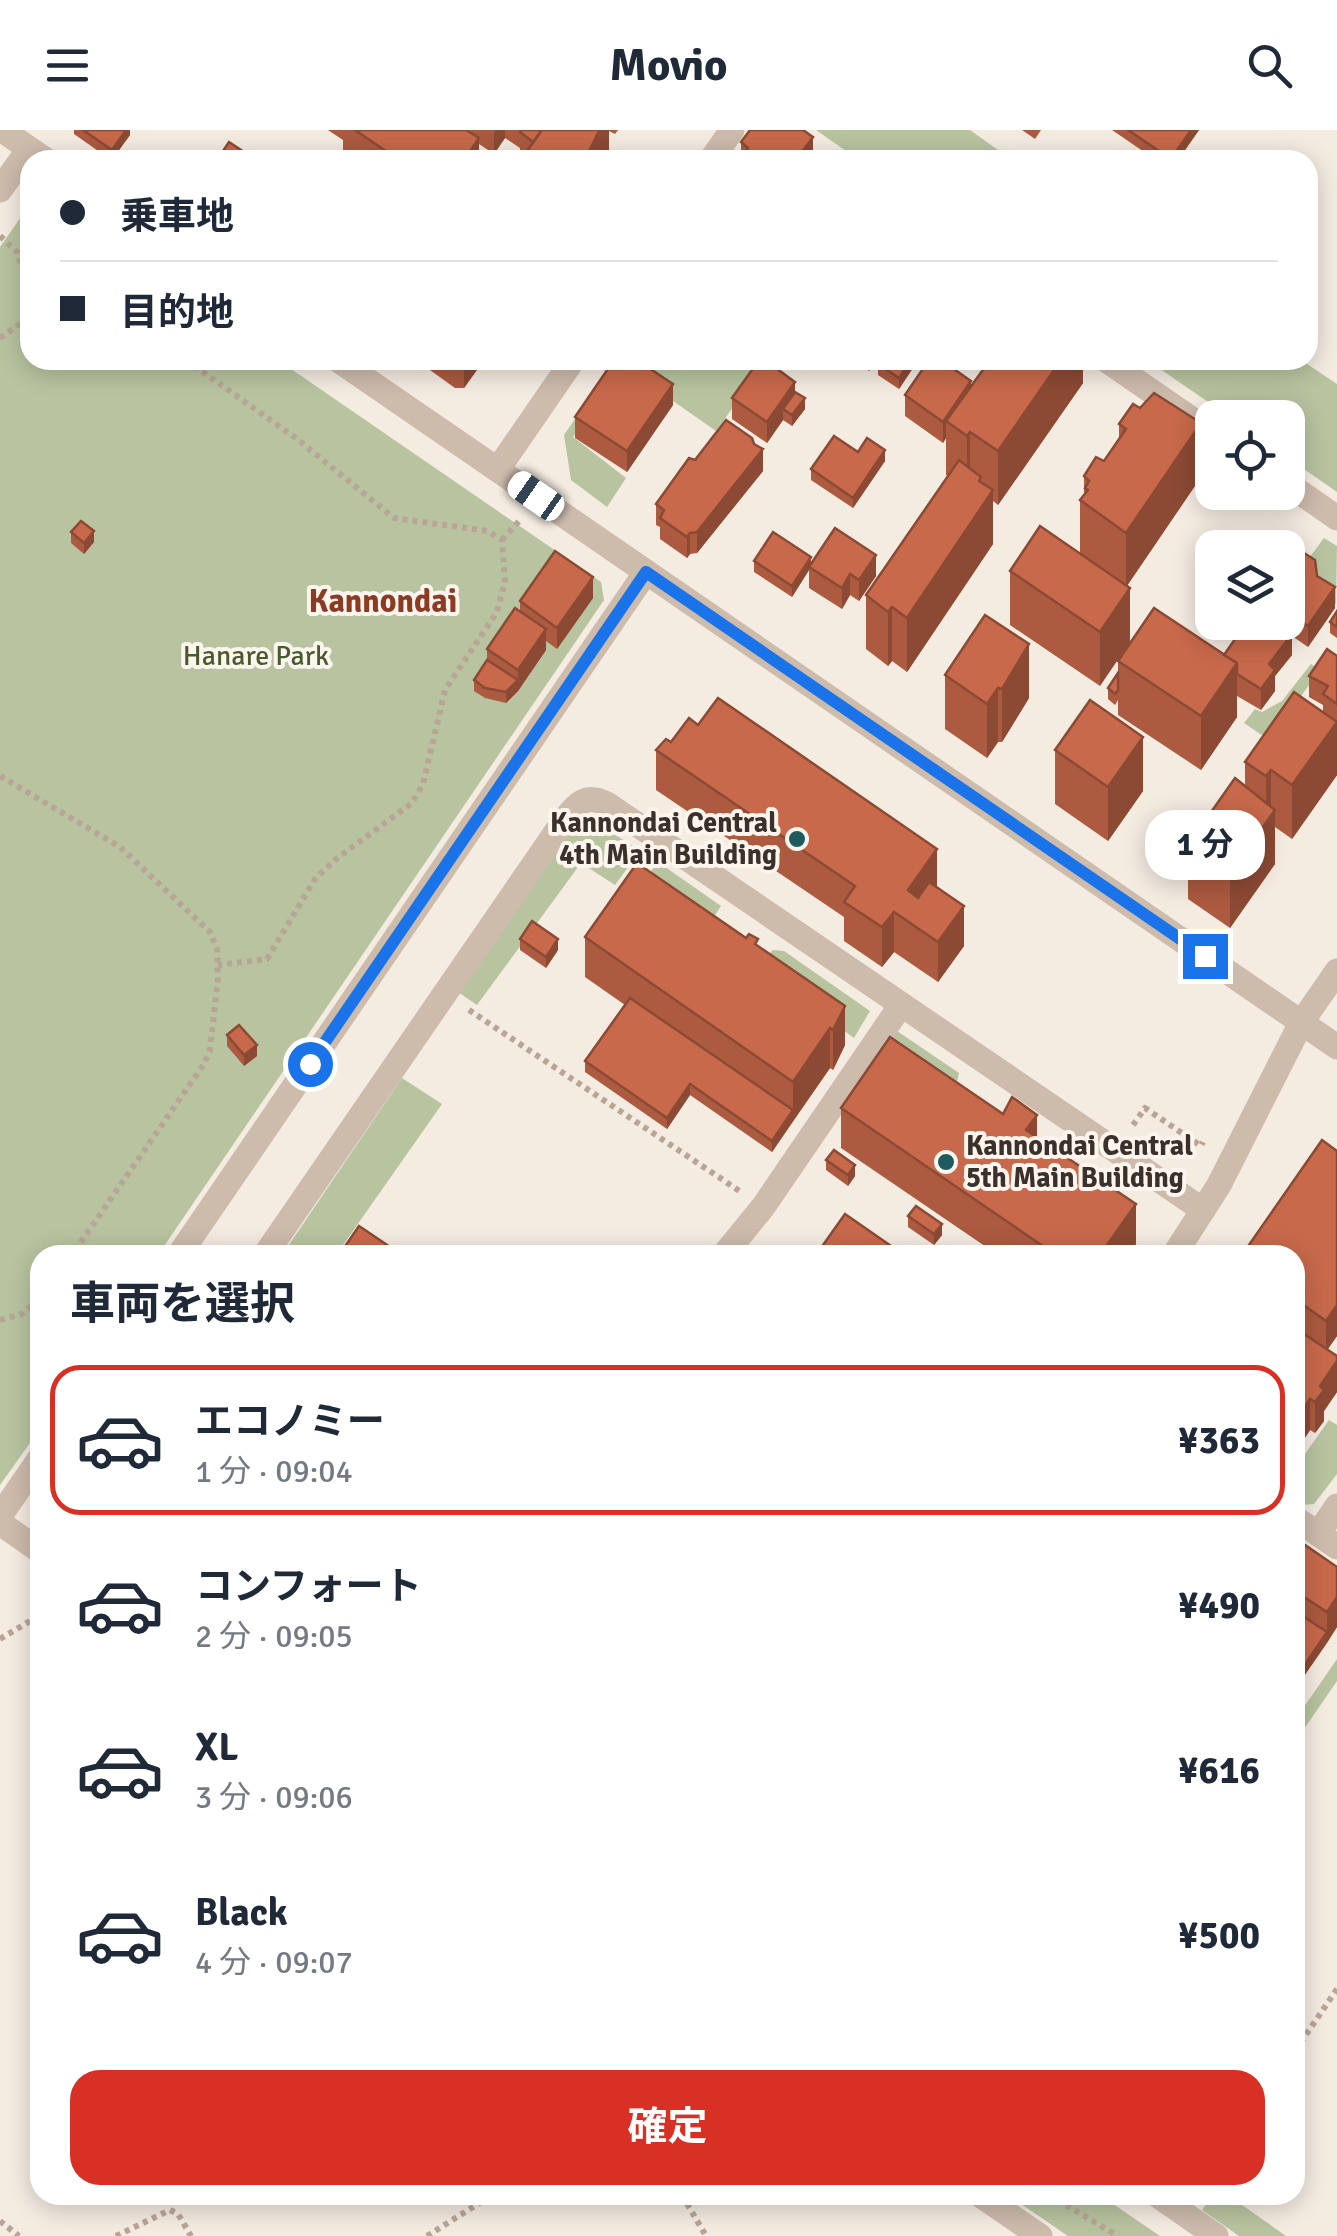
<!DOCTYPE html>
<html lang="ja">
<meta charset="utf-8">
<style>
:root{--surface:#fff;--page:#f6f6f7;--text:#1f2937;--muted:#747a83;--line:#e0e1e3;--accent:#d93025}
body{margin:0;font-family:Signika,"Noto Sans JP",sans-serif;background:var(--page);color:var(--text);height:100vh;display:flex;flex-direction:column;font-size:38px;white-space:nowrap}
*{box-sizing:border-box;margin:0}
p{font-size:32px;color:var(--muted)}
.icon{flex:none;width:55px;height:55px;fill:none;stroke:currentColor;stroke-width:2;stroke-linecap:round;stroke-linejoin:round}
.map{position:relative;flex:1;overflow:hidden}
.panel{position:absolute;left:30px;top:1115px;width:1275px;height:960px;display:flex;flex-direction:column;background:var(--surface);border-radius:30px;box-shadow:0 5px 25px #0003}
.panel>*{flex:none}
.top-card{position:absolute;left:20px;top:20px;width:1298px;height:220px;border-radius:30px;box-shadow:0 5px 25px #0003;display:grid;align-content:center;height:220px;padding:0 40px;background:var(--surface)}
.fabs{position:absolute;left:1195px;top:270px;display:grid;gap:20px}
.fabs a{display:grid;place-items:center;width:110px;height:110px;border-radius:20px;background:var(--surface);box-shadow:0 5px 25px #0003;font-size:50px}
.end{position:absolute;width:45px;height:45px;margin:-22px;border:12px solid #1a73e8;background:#fff;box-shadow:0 0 0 5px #fff}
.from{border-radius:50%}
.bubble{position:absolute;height:70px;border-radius:30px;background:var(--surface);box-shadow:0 5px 25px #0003;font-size:32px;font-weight:700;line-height:70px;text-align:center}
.car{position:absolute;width:30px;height:60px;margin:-30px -15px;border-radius:12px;box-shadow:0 0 8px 2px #0007;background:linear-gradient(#fff 24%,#345 0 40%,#fff 0 76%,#345 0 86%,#fff 0)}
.top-card b{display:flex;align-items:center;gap:35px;height:95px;font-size:38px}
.top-card b+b{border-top:2px solid var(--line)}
.top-card i{width:25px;height:25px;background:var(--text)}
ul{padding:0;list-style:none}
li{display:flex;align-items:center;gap:30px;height:150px;margin:0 20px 15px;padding:0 20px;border:5px solid transparent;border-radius:30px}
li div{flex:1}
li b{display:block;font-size:38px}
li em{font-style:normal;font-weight:700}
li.on{border-color:var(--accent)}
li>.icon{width:90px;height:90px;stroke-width:1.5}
h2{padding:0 40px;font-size:45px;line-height:120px}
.action{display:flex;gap:20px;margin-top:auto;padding:20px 40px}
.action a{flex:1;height:115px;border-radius:30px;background:var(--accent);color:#fff;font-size:40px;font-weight:700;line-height:115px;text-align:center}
header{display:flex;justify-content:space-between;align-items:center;height:130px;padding:0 40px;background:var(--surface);font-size:45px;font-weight:700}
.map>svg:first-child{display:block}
.green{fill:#b8c4a0}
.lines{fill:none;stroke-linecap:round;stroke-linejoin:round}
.path{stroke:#b9a596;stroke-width:6;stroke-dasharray:5 5;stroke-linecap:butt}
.minor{stroke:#cdbbac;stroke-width:25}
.wall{fill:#ac5a40}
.shaded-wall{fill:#8c4a34}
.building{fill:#c8694b;stroke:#8c4a34;stroke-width:2.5}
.route{stroke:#1a73e8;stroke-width:12}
.poi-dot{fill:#1f5a5e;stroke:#fbf5ee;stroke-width:4}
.labels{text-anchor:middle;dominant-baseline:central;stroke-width:8;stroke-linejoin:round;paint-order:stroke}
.park-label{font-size:28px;fill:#4a5a2e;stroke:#fbf5ee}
.poi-label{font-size:28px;font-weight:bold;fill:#3b302b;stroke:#fbf5ee;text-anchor:end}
.quarter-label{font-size:32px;font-weight:bold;fill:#8c3b22;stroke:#fbf5ee}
</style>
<header><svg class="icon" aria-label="menu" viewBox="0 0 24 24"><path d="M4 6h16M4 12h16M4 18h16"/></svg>Movio<svg class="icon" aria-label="search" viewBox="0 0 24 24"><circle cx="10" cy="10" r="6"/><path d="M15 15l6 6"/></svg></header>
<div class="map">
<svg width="1337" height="2106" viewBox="0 0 1337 2106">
<rect width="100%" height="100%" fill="#f4ebe1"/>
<g class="green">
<polygon points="816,0 970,0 1012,30 859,30"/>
<polygon points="30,74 30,230 278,230 601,452 604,470 158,1125 40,1125 40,1299 0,1355 0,117"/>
<polygon points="615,230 735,230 756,245 716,301 623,236 573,307 626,348 607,377 571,350 564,305"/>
<polygon points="1147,230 1301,230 1337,254 1337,362 1288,328 1288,288 1230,287"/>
<polygon points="1324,408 1337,416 1336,474 1320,463 1301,439"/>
<polygon points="1311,534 1320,540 1269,610 1244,593 1255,579 1262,582 1282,571"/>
<polygon points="593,690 640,721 615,755 581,733 477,875 458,862 575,694"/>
<polygon points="658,732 721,776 711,791 640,756"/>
<polygon points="773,820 784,821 870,881 854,908 758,840 764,828"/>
<polygon points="897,901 959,943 950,982 855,969"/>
<polygon points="402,948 442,974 336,1125 282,1125"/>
<polygon points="1329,1290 1337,1295 1337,1344 1314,1374 1302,1375 1295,1370 1295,1338"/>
<polygon points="1337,1529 1337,1551 1295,1612 1295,1590"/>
<polygon points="1008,2065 1100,2065 1160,2106 1068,2106"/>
<polygon points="1212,2065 1228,2065 1286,2106 1239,2106 1202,2080"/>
</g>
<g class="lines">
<g class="path">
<polyline points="0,106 17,122 30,161"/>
<polyline points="0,208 30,187"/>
<polyline points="186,230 297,309 394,388 487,401 502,410 505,452 497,482 445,560 423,654 412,673 336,729 315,749 267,829 218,835"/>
<polyline points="502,410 521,389"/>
<polyline points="0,646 120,717 210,802 217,819 218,848 210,920 204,934 72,1125"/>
<polyline points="469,880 741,1062"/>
<polyline points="1133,995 1145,978 1201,1016 1203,1012"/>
<polyline points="0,1190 22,1184 40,1169"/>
<polyline points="0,1509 40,1485"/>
<polyline points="1295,1921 1337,1859"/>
<polyline points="682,2065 706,2106"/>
<polyline points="1049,2065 1118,2106"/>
<polyline points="0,2091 19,2106"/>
<polyline points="116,2106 170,2080 178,2084 191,2106"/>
<polyline points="427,2106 492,2065"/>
</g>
<g class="minor">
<polyline points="2,0 46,30"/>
<polyline points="711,30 732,0"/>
<polyline points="0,60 29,19"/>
<polyline points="338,230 1337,917"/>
<polyline points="1106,230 1212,303"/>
<polyline points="498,339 573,230"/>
<polyline points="1288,354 1337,388"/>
<polyline points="179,1125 646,442"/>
<path d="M265 1125 565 689C578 673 586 663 607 674L1203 1080"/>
<polyline points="724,1125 763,1077 901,875"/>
<polyline points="1174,1125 1219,1055 1301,893 1337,841"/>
<polyline points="0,1386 40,1328"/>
<polyline points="1295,1388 1337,1417"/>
<polyline points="0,1393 40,1421"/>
<polyline points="1318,1404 1337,1376"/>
<polyline points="980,2065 1040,2106"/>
<polyline points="1157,2065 1216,2106"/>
</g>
</g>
<g class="wall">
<polygon points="74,0 130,0 130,5 111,30 74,4"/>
<polygon points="328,0 618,0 615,4 609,1 609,30 525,30 525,27 520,23 520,18 505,8 494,24 479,14 479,30 343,30 343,10"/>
<polygon points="1022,0 1041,0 1035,9"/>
<polygon points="1112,0 1199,0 1178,30 1156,30"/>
<polygon points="741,12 813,30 741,28"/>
<polygon points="416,230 484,230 464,258 455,258"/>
<polygon points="854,230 915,230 915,235 899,259 878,245 878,235 875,234 869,241"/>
<polygon points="1083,230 1083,253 998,375 993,371 993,414 907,542 892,531 888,536 866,519 866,465 948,346 946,345 946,308 943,313 905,286 905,265 971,257"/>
<polygon points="795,262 805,279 792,296 783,290 767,313 732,289 732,268"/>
<polygon points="673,275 627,342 575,308 575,287"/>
<polygon points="1119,294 1201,315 1204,329 1201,334 1201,347 1127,456 1100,556 1010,495 1010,441 1080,424 1080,370 1084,366 1084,346 1104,331 1119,309"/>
<polygon points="858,322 885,331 853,378 811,350 811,339"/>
<polygon points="695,330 763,341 697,423 690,424 687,428 660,409 660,397 656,395 656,374"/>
<polygon points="71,402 94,412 84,424 71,413"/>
<polygon points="1288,427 1317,446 1335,478 1308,517 1292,506 1292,525 1275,546 1275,561 1261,580 1237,566 1237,587 1201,640 1118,585 1118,570 1115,575 1108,569 1108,558 1118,543 1118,531 1224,525 1247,492 1288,492"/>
<polygon points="754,431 811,435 876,446 859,471 850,465 842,479 809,458 809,440 792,467 754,442"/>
<polygon points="593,468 557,519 546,511 546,520 518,561 506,573 485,568 474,561 474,550 487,530 487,519 520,482 520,471"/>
<polygon points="1337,481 1337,508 1330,503 1330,492"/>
<polygon points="1029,514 1029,568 1002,612 998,612 987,628 945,599 945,545"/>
<polygon points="1337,526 1337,645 1292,709 1275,697 1275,734 1230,798 1188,769 1188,715 1245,656 1245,632 1323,582 1323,575 1309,567 1309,546"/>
<polygon points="698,595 937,757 964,816 938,852 894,822 882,837 844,811 844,787 656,660 656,620"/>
<polygon points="1055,620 1143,661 1108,711 1055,674"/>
<polygon points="585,807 758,816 845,876 845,915 833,940 830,938 772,1022 690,965 667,999 585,942 585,931 625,875 585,847"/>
<polygon points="520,809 558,820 546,838 520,820"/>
<polygon points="227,905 257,926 244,936 227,916"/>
<polygon points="841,978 1037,1008 1136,1114 1128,1125 998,1125 841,1018"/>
<polygon points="1337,1021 1337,1206 1327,1219 1337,1226 1337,1262 1324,1281 1324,1291 1315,1303 1310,1300 1295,1323 1295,1125"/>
<polygon points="826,1030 855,1046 848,1056 826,1040"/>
<polygon points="908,1086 942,1105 934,1115 908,1097"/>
<polygon points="1295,1408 1337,1437 1337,1497 1302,1549 1295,1544"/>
</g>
<g class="shaded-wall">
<polygon points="126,0 130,0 130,5 112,30 112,20"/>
<polygon points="496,0 505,0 505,8 494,24 494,3"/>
<polygon points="603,0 609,0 609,30 585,30 598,3"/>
<polygon points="1191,0 1199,0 1178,30 1171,30"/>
<polygon points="813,7 813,30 796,30"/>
<polygon points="479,8 479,30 464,30"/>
<polygon points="469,230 484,230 464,258 464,237"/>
<polygon points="869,230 875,230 875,233 869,241"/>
<polygon points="911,230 915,230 915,235 899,259 899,248"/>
<polygon points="1061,230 1083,230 1083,253 998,375 998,321"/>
<polygon points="971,251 971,272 946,291 946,308 943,313 943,292"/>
<polygon points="795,252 795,273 783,279 783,290 767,313 767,292"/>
<polygon points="673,254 673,275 627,342 627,321"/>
<polygon points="805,268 805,279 792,296 792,285"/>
<polygon points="1201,293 1201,323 1204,318 1204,329 1201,334 1201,347 1126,457 1126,403"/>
<polygon points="970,302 970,356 967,360 967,306"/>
<polygon points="763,319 763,341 697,423 697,402"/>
<polygon points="885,320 885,331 853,378 853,368"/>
<polygon points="981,347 981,378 993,360 993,414 907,542 907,488"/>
<polygon points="94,401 94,412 84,424 84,413"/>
<polygon points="690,403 690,424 687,428 687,407"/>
<polygon points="876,425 876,446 859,471 859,450"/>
<polygon points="811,427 811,438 809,437 809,440 792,467 792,456"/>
<polygon points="850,444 850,465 842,479 842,458"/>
<polygon points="593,447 593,468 557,519 557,498"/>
<polygon points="1335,457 1335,478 1308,517 1308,496"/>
<polygon points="1130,458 1130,512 1100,556 1100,502"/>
<polygon points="892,477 892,531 888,536 888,482"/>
<polygon points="546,499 546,520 518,561 506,573 506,562 518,550 518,540"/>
<polygon points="1292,504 1292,525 1275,546 1275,561 1261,580 1261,559 1269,534"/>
<polygon points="1029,514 1029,568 1002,612 1002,559"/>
<polygon points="1237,533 1237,587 1201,640 1201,586"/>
<polygon points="998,558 998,612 987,628 987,574"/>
<polygon points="1337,592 1337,645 1292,709 1292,655"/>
<polygon points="1143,607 1143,661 1108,711 1108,657"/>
<polygon points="1271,640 1271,686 1275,680 1275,734 1230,798 1230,744 1266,692 1266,646"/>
<polygon points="937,719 937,759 908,792 908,760"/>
<polygon points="964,776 964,816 938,852 938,812"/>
<polygon points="894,782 894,822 882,837 882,797"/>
<polygon points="558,809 558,820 546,838 546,827"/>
<polygon points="845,876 845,915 833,940 833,900"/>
<polygon points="830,898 830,938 793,991 793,952"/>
<polygon points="257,915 257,926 244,936 244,925"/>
<polygon points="690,954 690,965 667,999 667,988"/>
<polygon points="793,980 793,991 772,1022 772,1011"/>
<polygon points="1037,985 1037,1024 1026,1000"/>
<polygon points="855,1035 855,1046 848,1056 848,1045"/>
<polygon points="1136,1074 1136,1114 1128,1125 1100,1125"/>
<polygon points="942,1094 942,1105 934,1115 934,1104"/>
<polygon points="1337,1175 1337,1206 1326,1222 1326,1191"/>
<polygon points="1337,1231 1337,1262 1324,1281 1324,1291 1315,1303 1315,1272 1320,1256"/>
<polygon points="1310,1269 1310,1300 1295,1323 1295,1292"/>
<polygon points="1337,1467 1337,1497 1327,1513 1327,1482"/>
<polygon points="1327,1502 1327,1513 1302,1549 1302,1539"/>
</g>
<g class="building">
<polygon points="83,0 126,0 112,20"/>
<polygon points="355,0 466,0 479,8 464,30 399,30"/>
<polygon points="521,0 542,0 533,12 520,2"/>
<polygon points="542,0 603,0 598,3 585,30 533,30 525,24"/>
<polygon points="750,0 803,0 813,7 796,30 739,30 748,18 741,12"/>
<polygon points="1128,0 1191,0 1171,29"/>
<polygon points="229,12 256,30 217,30"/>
<polygon points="837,22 849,30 832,30"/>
<polygon points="445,230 469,230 464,237 455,237"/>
<polygon points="614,230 637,230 673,254 627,321 575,287"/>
<polygon points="759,230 765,230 795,252 767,292 732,268"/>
<polygon points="881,230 911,230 899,248 878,234"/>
<polygon points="929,230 941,230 971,251 943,292 905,265"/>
<polygon points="990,230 1061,230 998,321 970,302 967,306 946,291"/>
<polygon points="795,262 805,268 792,285 783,279"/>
<polygon points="1154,263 1201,293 1126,403 1080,370 1088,360 1085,358 1089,351 1084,346 1096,327 1104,331 1126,299 1119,294 1133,274 1140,278"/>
<polygon points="726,290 752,308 754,314 763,319 697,402 690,403 687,407 660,388 664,380 656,374 689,328 695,330"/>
<polygon points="834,306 858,322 867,308 885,320 853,368 811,339"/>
<polygon points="959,330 981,347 979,351 993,360 907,488 892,477 888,482 866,465"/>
<polygon points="81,391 94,401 84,413 71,402"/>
<polygon points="1040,396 1130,458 1100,502 1010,441"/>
<polygon points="835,398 876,425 859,450 850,444 842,458 809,437"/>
<polygon points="773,402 811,427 792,456 754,431"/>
<polygon points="555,421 593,447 557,498 520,471"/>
<polygon points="1304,423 1315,430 1317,446 1335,457 1308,496 1288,482 1288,427 1289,425"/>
<polygon points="515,478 546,499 518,540 487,519"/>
<polygon points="1154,478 1237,533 1201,586 1118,531"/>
<polygon points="1337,481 1337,497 1330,492"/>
<polygon points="985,485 1029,514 1002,559 998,558 987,574 945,545"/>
<polygon points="1247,492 1277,492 1292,504 1269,534 1275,540 1261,559 1237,544 1237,533 1224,525"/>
<polygon points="1327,519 1337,526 1337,574 1323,564 1328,556 1309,546"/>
<polygon points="487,530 518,550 506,562 485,558 474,550"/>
<polygon points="1118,543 1118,560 1115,564 1108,558"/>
<polygon points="1294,562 1337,592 1292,655 1271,640 1266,646 1245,632"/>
<polygon points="718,568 937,719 908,760 918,768 929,752 964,776 938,812 894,782 882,797 844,772 855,756 656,620 666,609 671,612 689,588 698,595"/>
<polygon points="1090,570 1143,607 1108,657 1055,620"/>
<polygon points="1235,648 1275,680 1230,744 1188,715"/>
<polygon points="637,733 746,808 749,804 758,809 755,814 845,876 833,900 830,898 793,952 585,807"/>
<polygon points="532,791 558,809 546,827 520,809"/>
<polygon points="630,868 793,980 772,1011 690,954 667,988 585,931"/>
<polygon points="239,895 257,915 244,925 227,905"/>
<polygon points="890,907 1003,984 1012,967 1037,985 1026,1000 1136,1074 1100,1125 1056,1125 841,978"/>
<polygon points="1322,1010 1337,1021 1337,1175 1326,1191 1295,1169 1295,1125 1242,1125"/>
<polygon points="834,1020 855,1035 848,1045 826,1030"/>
<polygon points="916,1076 942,1094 934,1104 908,1086"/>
<polygon points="845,1084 904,1125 816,1125"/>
<polygon points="359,1096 402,1125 339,1125"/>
<polygon points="1295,1198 1337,1226 1337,1231 1320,1256 1324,1260 1315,1272 1310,1269 1295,1292"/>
<polygon points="1295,1408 1337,1437 1337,1467 1327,1482 1295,1461"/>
<polygon points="1295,1481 1327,1502 1302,1539 1295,1534"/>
</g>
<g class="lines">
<polyline class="route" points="310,934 646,442 1205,826"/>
</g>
<g class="poi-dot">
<circle cx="797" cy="709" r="10"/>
<circle cx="946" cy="1032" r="10"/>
</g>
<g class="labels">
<g class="park-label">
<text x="256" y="526">Hanare Park</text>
</g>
<g class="poi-label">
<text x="777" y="693">Kannondai Central<tspan x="777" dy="32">4th Main Building</tspan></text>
<text x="966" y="1016" text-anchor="start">Kannondai Central<tspan x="966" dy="32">5th Main Building</tspan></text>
</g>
<g class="quarter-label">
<text x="383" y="471">Kannondai</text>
</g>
</g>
</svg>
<div class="fabs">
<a><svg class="icon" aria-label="locate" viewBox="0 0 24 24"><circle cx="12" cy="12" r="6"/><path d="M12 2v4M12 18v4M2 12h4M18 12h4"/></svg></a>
<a><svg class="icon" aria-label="layers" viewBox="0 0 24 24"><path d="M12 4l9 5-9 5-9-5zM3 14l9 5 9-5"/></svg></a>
</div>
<i class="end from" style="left:310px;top:934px"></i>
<i class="end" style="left:1205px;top:826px"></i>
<div class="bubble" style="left:1145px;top:680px;width:120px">1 分</div>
<i class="car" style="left:536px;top:366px;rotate:305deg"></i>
<div class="top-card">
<b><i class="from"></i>乗車地</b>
<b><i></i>目的地</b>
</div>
<section class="panel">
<h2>車両を選択</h2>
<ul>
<li class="on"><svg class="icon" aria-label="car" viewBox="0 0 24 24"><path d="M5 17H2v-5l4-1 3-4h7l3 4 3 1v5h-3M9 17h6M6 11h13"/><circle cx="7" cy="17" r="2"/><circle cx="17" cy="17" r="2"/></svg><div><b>エコノミー</b><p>1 分 · 09:04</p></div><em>¥363</em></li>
<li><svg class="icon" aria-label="car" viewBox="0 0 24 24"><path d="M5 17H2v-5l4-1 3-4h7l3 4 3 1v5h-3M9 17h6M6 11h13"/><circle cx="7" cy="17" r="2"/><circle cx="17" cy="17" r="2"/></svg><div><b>コンフォート</b><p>2 分 · 09:05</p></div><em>¥490</em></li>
<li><svg class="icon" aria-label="car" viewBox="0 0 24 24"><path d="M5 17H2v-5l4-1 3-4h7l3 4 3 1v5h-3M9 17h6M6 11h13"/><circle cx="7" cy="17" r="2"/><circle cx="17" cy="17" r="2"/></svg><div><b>XL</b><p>3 分 · 09:06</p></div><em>¥616</em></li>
<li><svg class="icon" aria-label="car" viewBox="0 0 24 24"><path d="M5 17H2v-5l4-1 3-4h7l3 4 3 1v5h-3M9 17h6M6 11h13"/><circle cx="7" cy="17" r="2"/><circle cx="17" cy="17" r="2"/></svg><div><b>Black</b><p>4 分 · 09:07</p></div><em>¥500</em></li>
</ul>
<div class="action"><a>確定</a></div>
</section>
</div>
